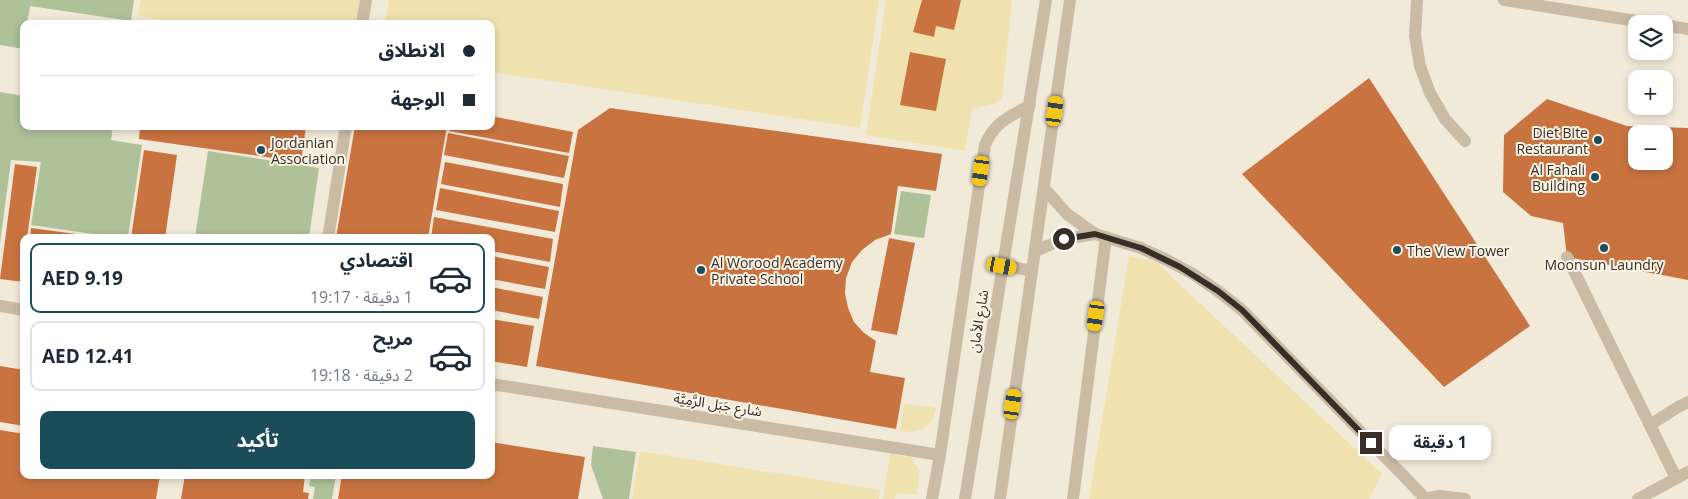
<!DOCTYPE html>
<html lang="ar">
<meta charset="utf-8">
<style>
:root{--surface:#fff;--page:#f6f6f7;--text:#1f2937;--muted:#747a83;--line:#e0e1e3;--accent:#1b4c59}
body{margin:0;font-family:"Open Sans","Noto Sans Arabic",sans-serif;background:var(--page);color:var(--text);direction:rtl;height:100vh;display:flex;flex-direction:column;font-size:19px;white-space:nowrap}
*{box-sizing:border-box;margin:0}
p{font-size:16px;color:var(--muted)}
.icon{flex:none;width:28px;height:28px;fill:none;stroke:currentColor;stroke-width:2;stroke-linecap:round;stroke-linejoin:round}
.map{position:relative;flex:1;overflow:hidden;direction:ltr}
.details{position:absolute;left:20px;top:234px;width:475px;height:245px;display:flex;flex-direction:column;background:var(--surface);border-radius:10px;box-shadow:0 2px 8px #0003;direction:rtl}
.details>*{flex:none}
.banner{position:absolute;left:20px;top:20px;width:475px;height:110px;border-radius:10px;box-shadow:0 2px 8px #0003;direction:rtl;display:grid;align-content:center;height:110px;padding:0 20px;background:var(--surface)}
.fabs{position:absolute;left:1628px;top:15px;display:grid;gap:10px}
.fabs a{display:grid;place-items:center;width:45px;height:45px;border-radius:10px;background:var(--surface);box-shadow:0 2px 8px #0003;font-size:25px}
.end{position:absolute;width:22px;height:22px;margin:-11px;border:6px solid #362e27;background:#fff;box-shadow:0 0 0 2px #fff}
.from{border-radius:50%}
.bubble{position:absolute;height:35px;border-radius:10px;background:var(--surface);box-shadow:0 2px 8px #0003;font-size:16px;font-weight:700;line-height:35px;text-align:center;direction:rtl}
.car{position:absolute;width:15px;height:30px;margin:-15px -8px;border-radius:6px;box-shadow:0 0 4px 1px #0007;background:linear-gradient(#f5c518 24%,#345 0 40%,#f5c518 0 76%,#345 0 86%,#f5c518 0)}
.banner b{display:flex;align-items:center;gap:18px;height:48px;font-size:19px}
.banner b+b{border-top:1px solid var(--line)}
.banner i{width:12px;height:12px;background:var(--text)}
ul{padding:9px 0 0;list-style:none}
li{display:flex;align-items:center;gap:15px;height:70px;margin:0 10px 8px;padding:0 10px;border:2px solid var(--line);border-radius:10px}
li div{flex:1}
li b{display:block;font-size:19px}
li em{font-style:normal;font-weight:700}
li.selected{border-color:var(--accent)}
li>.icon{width:45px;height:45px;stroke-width:1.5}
.cta{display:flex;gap:10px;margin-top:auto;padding:10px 20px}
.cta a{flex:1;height:58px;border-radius:10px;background:var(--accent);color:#fff;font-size:20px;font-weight:700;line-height:58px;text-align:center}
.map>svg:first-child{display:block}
.green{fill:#aec199}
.sand{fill:#efe2af}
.building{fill:#c97440;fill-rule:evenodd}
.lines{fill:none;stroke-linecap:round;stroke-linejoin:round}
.minor{stroke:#cabba5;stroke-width:12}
.route{stroke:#362e27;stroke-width:6}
.poi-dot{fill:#1b4c59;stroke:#faf3e6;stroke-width:2}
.labels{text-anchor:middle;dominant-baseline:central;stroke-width:4;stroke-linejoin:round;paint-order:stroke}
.poi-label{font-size:14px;fill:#362e27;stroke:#faf3e6;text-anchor:start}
.street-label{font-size:14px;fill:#362e27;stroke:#faf3e6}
</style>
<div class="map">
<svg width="1688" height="499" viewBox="0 0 1688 499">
<rect width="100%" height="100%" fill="#f2ead9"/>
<g class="green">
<polygon points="0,0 134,0 131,21 30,6 27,24 24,24 24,49 0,45"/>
<polygon points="0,92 24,96 24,126 113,126 111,140 142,145 128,237 115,237 31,225 41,162 11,160 0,244"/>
<polygon points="208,151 319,168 309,237 195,237"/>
<polygon points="901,191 931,195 924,238 894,234"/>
<polygon points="593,446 636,452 629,499 603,499 591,465"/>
<polygon points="311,475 336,475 332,499 313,499 315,487 309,486"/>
</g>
<g class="sand">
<polygon points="141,0 360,0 356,24 184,24 138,16"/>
<polygon points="389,0 879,0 860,128 491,72 491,24 385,24"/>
<polygon points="886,0 1012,0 1002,98 994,104 972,109 965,151 866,135"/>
<polygon points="1129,256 1156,262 1382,474 1369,499 1089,499"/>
<path d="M904 403 936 408C934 427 918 434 900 431Z"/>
<polygon points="640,451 880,490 879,499 632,499"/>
<polygon points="890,454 911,457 920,471 917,495 896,493 895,499 883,499"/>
</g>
<g class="building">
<polygon points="922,0 961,0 954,30 936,26 934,37 913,32"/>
<polygon points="910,52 946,59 936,111 900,105"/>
<polygon points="1369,78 1530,326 1444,387 1242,174"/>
<path d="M1547 99 1627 126 1688 128V280L1567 257 1563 223 1531 216 1503 192 1504 135ZM1636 134H1664V161H1636Z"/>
<polygon points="610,108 942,154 936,191 898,186 891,234 875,240 862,250 852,262 846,278 845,293 848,308 854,322 864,333 876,341 870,372 905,378 896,429 536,366 578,130"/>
<polygon points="491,116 573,132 569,153 449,131 450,126 491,126"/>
<polygon points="140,126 306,126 301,162 139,139"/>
<polygon points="355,126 447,126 428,238 336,238"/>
<polygon points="448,133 569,156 564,178 444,155"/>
<polygon points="144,150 177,155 165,238 131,238"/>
<polygon points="445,162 563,184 560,207 441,184"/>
<polygon points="15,164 37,167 27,238 24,238 24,259 22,272 24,273 24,282 0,279"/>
<polygon points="440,188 559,211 555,232 436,210"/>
<polygon points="434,217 553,239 550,262 491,251 491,238 431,238"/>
<polygon points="31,228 91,236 91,238 30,238"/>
<polygon points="889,238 915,243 897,335 871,330"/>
<polygon points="491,256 549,267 545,289 491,279"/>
<polygon points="491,287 543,297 539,319 491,310"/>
<polygon points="491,319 534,326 527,367 491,361"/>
<polygon points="0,366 24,370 24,426 0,422"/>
<polygon points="0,430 24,434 24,475 160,475 156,499 0,499"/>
<polygon points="491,442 585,457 578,499 338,499 342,475 491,475"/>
<polygon points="185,475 305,475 303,492 309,493 308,499 181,499"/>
</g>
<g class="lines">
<g class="minor">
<polyline points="1417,0 1415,36 1420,66 1430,93 1445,119 1465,141"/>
<polyline points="1504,0 1655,24"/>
<polyline points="362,24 366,0"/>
<polyline points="1664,25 1688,29"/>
<polyline points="1044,188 1067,214 1095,234 1141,248 1167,260 1193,274 1218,291 1242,310 1425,498"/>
<polyline points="328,238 346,126"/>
<polyline points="1035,251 1064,239 1095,234"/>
<polyline points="1567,257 1676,478"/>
<polyline points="1002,265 1032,271"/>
<polyline points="0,306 24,310"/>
<polyline points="491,384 940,455"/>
<polyline points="1650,425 1678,407 1688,402"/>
<path d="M932 499 940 455 985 145C996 120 1009 118 1030 105"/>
<polyline points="965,499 1046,0"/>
<polyline points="1000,499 1070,0"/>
<polyline points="1073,499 1106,237"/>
<polyline points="1423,499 1440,496 1465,499"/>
<polyline points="1638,499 1688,472"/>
</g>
</g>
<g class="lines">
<polyline class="route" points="1064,239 1095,234 1141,248 1180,267 1218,291 1242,310 1371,443"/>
</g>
<g class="poi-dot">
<circle cx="1598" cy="140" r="5"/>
<circle cx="261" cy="150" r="5"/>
<circle cx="1595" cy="177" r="5"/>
<circle cx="1604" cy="248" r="5"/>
<circle cx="1397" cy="250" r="5"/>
<circle cx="701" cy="270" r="5"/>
</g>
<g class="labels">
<g class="poi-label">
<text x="1588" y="132" text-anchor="end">Diet Bite<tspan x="1588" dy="16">Restaurant</tspan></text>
<text x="271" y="142">Jordanian<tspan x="271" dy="16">Association</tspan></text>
<text x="1585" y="169" text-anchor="end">Al Fahali<tspan x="1585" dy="16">Building</tspan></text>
<text x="1407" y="250">The View Tower</text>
<text x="711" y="262">Al Worood Academy<tspan x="711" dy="16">Private School</tspan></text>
<text x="1604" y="264" text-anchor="middle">Moonsun Laundry</text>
</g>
<g class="street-label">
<text transform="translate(978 321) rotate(-81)">شارع الأمان</text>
<text transform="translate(718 404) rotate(9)">شارع جَبَل الرَّمِيَّة</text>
</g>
</g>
</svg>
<div class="fabs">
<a><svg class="icon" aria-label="layers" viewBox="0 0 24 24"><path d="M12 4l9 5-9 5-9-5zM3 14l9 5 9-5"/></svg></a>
<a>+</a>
<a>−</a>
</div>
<i class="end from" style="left:1064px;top:239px"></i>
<i class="end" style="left:1371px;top:443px"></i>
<div class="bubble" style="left:1389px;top:425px;width:102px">1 دقيقة</div>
<i class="car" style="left:1055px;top:111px;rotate:8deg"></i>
<i class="car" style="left:981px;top:171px;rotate:188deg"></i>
<i class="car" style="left:1002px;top:266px;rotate:100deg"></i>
<i class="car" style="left:1096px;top:316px;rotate:188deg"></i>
<i class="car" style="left:1013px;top:404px;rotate:8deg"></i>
<div class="banner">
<b><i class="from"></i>الانطلاق</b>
<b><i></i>الوجهة</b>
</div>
<section class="details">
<ul>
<li class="selected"><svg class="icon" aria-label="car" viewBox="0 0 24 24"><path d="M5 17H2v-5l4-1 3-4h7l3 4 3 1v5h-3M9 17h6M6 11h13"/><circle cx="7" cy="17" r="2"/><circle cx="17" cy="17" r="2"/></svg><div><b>اقتصادي</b><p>1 دقيقة · 19:17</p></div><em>AED 9.19</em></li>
<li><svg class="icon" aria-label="car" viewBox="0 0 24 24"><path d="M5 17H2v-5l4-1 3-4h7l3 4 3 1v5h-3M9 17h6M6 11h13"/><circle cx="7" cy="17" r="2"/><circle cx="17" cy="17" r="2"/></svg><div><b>مريح</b><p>2 دقيقة · 19:18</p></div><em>AED 12.41</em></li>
</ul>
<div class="cta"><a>تأكيد</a></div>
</section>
</div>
